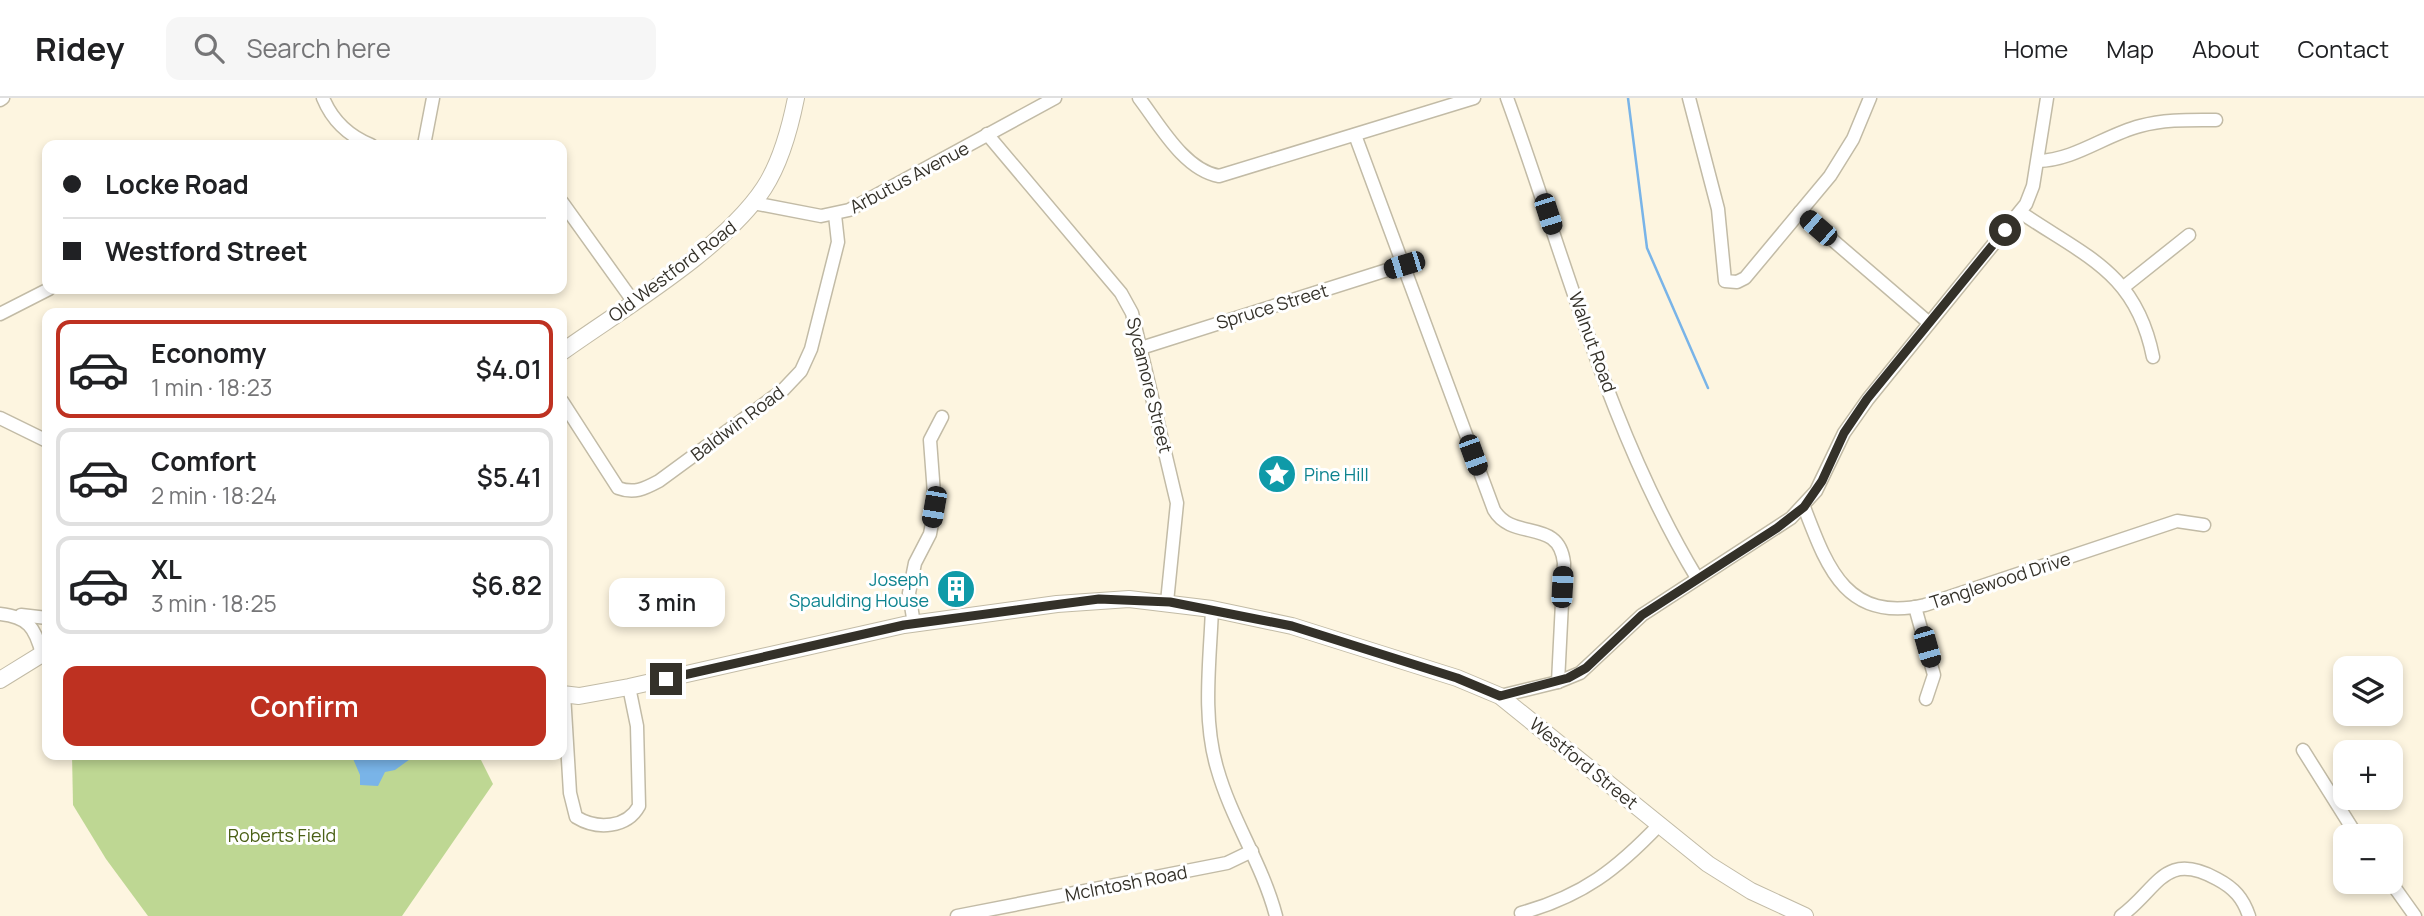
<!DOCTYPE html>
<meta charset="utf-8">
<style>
:root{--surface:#fff;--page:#f6f6f6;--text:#202124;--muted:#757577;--line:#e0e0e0;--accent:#be3121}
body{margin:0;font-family:Manrope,sans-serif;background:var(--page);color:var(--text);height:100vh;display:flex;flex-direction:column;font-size:26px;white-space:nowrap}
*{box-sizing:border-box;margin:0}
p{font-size:23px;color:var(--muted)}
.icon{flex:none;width:38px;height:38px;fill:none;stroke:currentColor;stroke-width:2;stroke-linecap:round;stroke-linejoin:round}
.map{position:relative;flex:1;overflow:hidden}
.side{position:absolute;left:42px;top:210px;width:525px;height:452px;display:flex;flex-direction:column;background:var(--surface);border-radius:14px;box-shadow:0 4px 10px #0003}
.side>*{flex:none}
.hud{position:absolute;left:42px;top:42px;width:525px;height:154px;border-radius:14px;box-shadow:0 4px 10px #0003;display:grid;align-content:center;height:154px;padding:0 21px;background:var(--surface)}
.controls{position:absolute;left:2333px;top:558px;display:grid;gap:14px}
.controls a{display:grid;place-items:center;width:70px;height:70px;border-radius:14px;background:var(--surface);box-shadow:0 4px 10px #0003;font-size:35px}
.end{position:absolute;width:32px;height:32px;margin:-16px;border:9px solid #343129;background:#fff;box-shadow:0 0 0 4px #fff}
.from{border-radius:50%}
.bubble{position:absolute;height:49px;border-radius:14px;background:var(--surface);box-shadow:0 4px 10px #0003;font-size:23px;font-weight:600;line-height:49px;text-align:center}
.car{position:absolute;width:21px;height:42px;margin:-21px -10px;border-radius:9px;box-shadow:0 0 5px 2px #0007;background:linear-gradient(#222 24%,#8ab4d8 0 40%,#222 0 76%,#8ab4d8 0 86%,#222 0)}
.hud b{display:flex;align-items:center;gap:24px;height:66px;font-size:26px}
.hud b+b{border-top:2px solid var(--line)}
.hud i{width:18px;height:18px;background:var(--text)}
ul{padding:12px 0 0;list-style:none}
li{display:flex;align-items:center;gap:21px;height:98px;margin:0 14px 10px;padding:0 7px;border:4px solid var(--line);border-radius:14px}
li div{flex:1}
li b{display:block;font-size:26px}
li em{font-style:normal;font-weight:600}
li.current{border-color:var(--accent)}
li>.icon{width:63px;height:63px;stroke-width:1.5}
.primary-button{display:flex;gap:14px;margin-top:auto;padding:14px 21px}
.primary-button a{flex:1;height:80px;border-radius:14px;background:var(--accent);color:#fff;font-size:28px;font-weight:600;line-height:80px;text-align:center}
header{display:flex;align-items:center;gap:42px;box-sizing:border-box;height:98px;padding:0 35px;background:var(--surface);border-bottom:2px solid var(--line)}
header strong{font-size:33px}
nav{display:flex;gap:38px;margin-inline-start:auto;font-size:24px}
.search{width:490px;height:63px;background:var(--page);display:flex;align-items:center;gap:18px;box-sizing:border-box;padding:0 24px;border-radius:14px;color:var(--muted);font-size:26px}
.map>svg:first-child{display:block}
.green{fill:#bed793}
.water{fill:#79b4e8}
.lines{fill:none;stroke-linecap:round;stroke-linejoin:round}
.stream{stroke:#79b4e8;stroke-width:2.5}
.minor-casing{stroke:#c2bba6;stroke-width:15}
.major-casing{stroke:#c2bba6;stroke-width:18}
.minor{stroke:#fff;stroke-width:12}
.major{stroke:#fff;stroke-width:16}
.route{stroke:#343129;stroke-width:9}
.labels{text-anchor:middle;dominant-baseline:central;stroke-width:6;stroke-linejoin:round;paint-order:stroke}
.street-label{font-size:18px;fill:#343129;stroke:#fff}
.culture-label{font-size:18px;fill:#0d838f;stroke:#fff;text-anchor:start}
.park-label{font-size:18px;fill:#4a6015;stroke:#fff}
</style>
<header>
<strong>Ridey</strong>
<div class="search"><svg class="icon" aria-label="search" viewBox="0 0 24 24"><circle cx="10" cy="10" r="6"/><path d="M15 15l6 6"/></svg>Search here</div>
<nav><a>Home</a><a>Map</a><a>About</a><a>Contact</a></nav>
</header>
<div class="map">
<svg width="2424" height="818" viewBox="0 0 2424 818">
<rect width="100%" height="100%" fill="#fdf5e0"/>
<polygon class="green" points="72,656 478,656 493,686 402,818 148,818 106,761 73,707"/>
<polygon class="water" points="351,656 417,656 395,672 385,674 378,688 360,687 360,677"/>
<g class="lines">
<polyline class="stream" points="1628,0 1647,150 1708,290"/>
<defs>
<g id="minor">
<path d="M323 0C332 22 349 38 371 47"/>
<path d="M1139 0C1159 26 1184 72 1219 78L1474 0"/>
<path d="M1507 0C1566 161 1608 333 1697 480"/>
<polyline points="1689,0 1718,111 1725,183 1737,184 1745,180 1830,78 1853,41 1870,0"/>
<polyline points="0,2 3,0"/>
<polyline points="987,36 1121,195 1132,215 1177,405 1167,504"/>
<path d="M1355 37 1494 412C1513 444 1559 419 1564 465L1558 584"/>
<polyline points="424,47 433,0"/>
<path d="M2038 63C2075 62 2105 37 2140 28 2165 21 2191 22 2216 22"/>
<polyline points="562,104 633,203"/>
<polyline points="753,105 821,118 849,112 1055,0"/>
<polyline points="1800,114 1928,224"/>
<path d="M2020 114C2086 159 2136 174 2153 259"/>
<polyline points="2125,188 2189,137"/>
<polyline points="0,216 49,191"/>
<polyline points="1141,250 1403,167"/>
<path d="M562 303 618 390C634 396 644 391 659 383L783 292 801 273 811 251 838 144 835 117"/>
<polyline points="0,320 47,343"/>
<path d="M1804 409C1827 469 1846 525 1925 507L2177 423 2204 427"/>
<polyline points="1915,509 1934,577 1926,601"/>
<path d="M1212 511C1210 563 1202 619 1217 670 1232 723 1262 765 1276 818"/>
<path d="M0 516C28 519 35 529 42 556"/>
<polyline points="21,517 47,520"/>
<polyline points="914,526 909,495 915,465 930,436 935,409 930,342 942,319"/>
<path d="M564 596 570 695 576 719C597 732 627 730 639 708L637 628 629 589"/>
<polyline points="1500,598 1558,584 1580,575 1642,517 1791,420 1816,393 1844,335 1868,301 2026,106 2033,88 2047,0"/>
<polyline points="2303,652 2357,738"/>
<polyline points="2390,783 2415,818"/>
<path d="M1521 815C1583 798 1617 771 1660 726"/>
<polyline points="957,818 1227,765 1252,753"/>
<path d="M2121 818C2158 791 2164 752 2217 781 2234 790 2243 800 2249 818"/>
</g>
<g id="major">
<path d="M562 254C622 211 724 151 764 90 781 64 790 30 796 0"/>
<polyline points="0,582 47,553"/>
<polyline points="562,596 579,598 629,589 904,527 1057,506 1129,501 1212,511 1292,528 1457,580 1500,598 1708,766 1751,793 1805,818"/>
</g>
</defs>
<use href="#minor" class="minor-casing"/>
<use href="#major" class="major-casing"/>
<use href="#minor" class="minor"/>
<use href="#major" class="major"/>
</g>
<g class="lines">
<polyline class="route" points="666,581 904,527 1099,501 1170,504 1292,528 1457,580 1500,598 1568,580 1586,570 1642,517 1777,430 1804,409 1822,383 1844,335 1867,301 2005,132"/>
</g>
<defs>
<symbol id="sight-disc" viewBox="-11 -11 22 22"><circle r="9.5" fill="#0f9aa8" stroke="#fff"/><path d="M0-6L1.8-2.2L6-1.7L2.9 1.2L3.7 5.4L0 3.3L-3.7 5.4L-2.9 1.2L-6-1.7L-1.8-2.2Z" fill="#fff"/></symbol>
<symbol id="building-disc" viewBox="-11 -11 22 22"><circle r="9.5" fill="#0f9aa8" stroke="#fff"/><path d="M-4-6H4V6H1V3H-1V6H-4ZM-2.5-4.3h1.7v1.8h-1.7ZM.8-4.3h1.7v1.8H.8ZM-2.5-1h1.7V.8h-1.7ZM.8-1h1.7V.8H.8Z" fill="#fff"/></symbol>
</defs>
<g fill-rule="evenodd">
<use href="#sight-disc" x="1255" y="354" width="44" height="44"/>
<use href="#building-disc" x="934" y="469" width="44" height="44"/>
</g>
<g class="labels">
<g class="street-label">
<text transform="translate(909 79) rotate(-28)">Arbutus Avenue</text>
<text transform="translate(672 173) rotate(-37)">Old Westford Road</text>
<text transform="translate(1272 208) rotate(-17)">Spruce Street</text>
<text transform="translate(1593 244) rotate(70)">Walnut Road</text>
<text transform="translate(1150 287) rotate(76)">Sycamore Street</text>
<text transform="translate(737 325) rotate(-37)">Baldwin Road</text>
<text transform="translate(2000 482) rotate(-18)">Tanglewood Drive</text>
<text transform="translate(1584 665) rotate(39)">Westford Street</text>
<text transform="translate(1126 785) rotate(-11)">McIntosh Road</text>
</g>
<g class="culture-label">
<text x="1304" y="376">Pine Hill</text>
<text x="929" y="481" text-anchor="end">Joseph<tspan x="929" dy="21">Spaulding House</tspan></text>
</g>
<g class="park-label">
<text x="282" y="737">Roberts Field</text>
</g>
</g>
</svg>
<div class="controls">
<a><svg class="icon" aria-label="layers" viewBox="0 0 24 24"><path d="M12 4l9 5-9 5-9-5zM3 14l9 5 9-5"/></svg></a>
<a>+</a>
<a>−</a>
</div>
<i class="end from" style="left:2005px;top:132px"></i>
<i class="end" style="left:666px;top:581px"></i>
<div class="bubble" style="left:609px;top:480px;width:116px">3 min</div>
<i class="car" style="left:1548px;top:116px;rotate:162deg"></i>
<i class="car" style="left:1818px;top:130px;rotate:311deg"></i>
<i class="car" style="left:1404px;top:167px;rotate:253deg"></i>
<i class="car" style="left:1473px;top:357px;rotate:160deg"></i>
<i class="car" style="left:934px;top:409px;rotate:190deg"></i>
<i class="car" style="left:1562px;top:489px;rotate:3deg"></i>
<i class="car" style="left:1927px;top:549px;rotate:164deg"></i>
<div class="hud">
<b><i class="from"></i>Locke Road</b>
<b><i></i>Westford Street</b>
</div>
<section class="side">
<ul>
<li class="current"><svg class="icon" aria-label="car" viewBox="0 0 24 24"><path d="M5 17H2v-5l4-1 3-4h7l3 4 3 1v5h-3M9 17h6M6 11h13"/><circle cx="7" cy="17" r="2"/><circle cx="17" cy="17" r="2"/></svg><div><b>Economy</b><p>1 min · 18:23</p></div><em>$4.01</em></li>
<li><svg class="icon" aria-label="car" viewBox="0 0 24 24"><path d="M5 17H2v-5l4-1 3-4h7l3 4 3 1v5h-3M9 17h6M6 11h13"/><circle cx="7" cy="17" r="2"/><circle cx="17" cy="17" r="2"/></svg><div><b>Comfort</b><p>2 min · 18:24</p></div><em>$5.41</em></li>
<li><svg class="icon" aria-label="car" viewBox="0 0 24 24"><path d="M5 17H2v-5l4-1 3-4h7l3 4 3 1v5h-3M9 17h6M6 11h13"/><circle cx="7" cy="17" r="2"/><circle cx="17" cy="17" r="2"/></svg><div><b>XL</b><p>3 min · 18:25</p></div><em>$6.82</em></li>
</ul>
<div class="primary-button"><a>Confirm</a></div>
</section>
</div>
